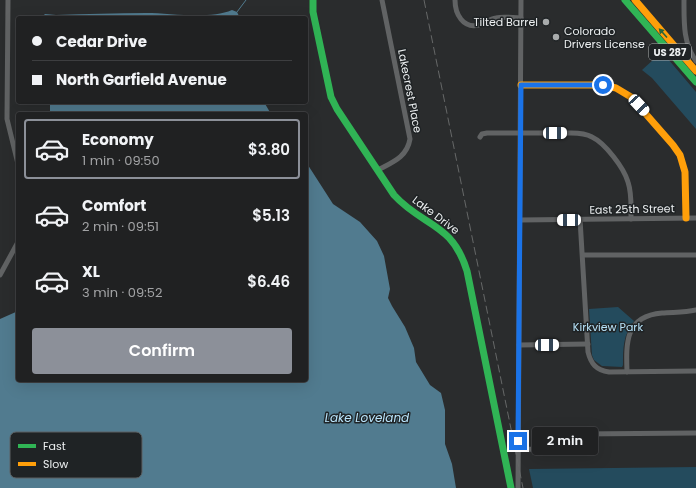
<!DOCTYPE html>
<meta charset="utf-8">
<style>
:root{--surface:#202122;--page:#2d2e2f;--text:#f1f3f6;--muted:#a2a3a5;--line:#3d3e40;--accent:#8c9099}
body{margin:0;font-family:Poppins,sans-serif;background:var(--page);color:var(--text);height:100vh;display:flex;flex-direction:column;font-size:15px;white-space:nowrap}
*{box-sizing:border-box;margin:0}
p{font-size:13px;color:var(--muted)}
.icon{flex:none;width:22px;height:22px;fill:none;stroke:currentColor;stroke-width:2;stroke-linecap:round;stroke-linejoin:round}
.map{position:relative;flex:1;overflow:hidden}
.drawer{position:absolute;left:16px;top:112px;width:292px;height:270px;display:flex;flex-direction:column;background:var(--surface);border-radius:4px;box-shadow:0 4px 16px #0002,0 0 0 1px var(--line)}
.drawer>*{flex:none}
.top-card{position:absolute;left:16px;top:16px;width:292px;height:88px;border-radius:4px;box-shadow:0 4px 16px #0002,0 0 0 1px var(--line);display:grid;align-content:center;height:88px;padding:0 16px;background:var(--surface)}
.end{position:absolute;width:18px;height:18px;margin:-9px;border:5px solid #1a73e8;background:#fff;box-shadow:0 0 0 2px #fff}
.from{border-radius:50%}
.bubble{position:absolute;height:28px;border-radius:4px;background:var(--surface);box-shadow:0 4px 16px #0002,0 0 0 1px var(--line);font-size:13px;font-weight:600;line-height:28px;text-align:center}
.car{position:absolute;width:12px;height:24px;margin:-12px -6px;border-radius:5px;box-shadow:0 0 3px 1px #0007;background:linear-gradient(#fff 24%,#345 0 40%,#fff 0 76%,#345 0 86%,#fff 0)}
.top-card b{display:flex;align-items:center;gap:14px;height:38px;font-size:15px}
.top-card b+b{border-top:1px solid var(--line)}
.top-card i{width:10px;height:10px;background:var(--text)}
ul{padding:7px 0 0;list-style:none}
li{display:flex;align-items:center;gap:12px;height:60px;margin:0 8px 6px;padding:0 8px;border:2px solid transparent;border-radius:4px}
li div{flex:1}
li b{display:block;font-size:15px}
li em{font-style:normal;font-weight:600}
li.selected{border-color:var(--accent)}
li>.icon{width:36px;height:36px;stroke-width:1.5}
.action{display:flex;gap:8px;margin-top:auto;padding:8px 16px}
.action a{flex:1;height:46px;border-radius:4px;background:var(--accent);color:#fff;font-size:16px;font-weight:600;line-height:46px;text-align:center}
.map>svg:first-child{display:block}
.green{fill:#244b5d}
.water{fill:#517b8f}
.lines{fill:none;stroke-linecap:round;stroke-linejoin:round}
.stream{stroke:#517b8f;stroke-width:1}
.street{stroke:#616364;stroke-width:5}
.fast{stroke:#30b455;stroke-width:7}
.slow{stroke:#ff9f0a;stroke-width:7}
.rail{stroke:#666868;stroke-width:1;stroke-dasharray:8 4;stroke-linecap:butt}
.oneway{fill:#27643b}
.route{stroke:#1a73e8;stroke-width:5}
.poi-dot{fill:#a8abac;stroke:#1f2325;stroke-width:1.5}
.labels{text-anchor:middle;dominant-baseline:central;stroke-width:3;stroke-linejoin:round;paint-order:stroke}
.shield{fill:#1f2325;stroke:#aeb2b3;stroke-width:1}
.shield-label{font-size:10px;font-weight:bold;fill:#eceff0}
.poi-label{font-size:11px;fill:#eceff0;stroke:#1f2325;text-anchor:end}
.street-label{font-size:11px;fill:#eceff0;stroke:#1f2325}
.park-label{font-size:11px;fill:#b7e2f8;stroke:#1f2325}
.water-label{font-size:12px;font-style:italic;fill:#b9e4fb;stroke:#1f2325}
.key{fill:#1f2325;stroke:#5c6062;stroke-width:1}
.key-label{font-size:11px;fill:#eceff0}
</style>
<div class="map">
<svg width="696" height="488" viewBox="0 0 696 488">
<rect width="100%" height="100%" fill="#2a2c2d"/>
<g class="green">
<polygon points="663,57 668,59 696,92 696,129 652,78 642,70 653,60"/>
<path d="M618 307 634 321C623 335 623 348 623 365L622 367 602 366 594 360 592 355 589 309Z"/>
<polygon points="696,467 696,488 533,488 529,469"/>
</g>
<g class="water">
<path d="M232 10 237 12 240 18H41L45 14 56 15C86 14 116 13 146 13 171 13 209 20 232 10Z"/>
<polygon points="50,102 264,102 271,114 50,114"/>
<polygon points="306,162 333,204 360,222 377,241 384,256 390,289 388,298 392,306 405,327 414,348 416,362 430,385 441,393 445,410 445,444 452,464 456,488 0,488 0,319 18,311 18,380 306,380"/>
</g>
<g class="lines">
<polyline class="stream" points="237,12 246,0"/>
<g class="street">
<polyline points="8,0 7,119 18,164"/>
<path d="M455 0C455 14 463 29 479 25 485 23 490 19 496 18 504 16 513 18 521 18"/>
<path d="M684 0C684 22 683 43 696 61"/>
<path d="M480 137 482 134 487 133H571C578 133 585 133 592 137 605 143 624 168 628 182 632 194 631 207 631 219"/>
<path d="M378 170C393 162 407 157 410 139L382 0"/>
<path d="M580 219 588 352C591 364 596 370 609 372L696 371"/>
<polyline points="520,220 696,218"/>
<polyline points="583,255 696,255"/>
<polyline points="0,275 18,242"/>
<polyline points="519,345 588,344"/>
<path d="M627 372C626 343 625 316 662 313 673 312 685 313 696 310"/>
<polyline points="518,449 568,450 572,448 574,438 579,434 696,433"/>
<polyline points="518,488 521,0"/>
</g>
<g class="fast">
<path d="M313 0V12L331 97 337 109 394 195C423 227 452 222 467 271L511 488"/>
<polyline points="625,0 696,82"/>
</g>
<g class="slow">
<polyline points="635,0 696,71"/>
<polyline points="521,85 603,85 616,88 631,97 673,145 680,155 685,172 686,218"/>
</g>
<polyline class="rail" points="424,0 523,488"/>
</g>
<defs><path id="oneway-solid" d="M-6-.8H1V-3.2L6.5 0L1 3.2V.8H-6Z"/></defs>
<use class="oneway" href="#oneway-solid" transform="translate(663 33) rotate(-132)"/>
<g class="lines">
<polyline class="route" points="518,441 521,85 603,85"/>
</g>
<g class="poi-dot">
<circle cx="546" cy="22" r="4"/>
<circle cx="556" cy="37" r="4"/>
</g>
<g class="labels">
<rect class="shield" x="649" y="44" width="42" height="16" rx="3"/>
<g class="shield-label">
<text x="670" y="52">US 287</text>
</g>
<g class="poi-label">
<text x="538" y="22">Tilted Barrel</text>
<text x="564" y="31" text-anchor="start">Colorado<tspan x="564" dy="13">Drivers License</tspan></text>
</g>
<g class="street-label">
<text transform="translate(410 91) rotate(79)">Lakecrest Place</text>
<text transform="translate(632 209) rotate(-1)">East 25th Street</text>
<text transform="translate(436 215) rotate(37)">Lake Drive</text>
</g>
<g class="park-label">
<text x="608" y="327">Kirkview Park</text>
</g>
<g class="water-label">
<text x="367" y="417">Lake Loveland</text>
</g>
</g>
<rect x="10" y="432" width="132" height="46" rx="6" class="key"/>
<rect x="18" y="444" width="18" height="4" fill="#30b455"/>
<rect x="18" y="462" width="18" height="4" fill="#ff9f0a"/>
<g class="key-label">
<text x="43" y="450">Fast</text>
<text x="43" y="468">Slow</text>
</g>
</svg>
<i class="end from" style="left:603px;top:85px"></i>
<i class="end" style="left:518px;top:441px"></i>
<div class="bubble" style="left:532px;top:427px;width:66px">2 min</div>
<i class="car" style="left:639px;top:105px;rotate:137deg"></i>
<i class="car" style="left:555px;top:133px;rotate:89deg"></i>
<i class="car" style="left:569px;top:220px;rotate:269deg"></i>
<i class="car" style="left:547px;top:345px;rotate:89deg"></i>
<div class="top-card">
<b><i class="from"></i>Cedar Drive</b>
<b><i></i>North Garfield Avenue</b>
</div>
<section class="drawer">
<ul>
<li class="selected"><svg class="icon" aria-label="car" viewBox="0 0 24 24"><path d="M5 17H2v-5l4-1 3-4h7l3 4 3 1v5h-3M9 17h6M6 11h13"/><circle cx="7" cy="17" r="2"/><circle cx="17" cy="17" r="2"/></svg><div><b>Economy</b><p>1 min · 09:50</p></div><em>$3.80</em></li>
<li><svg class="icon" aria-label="car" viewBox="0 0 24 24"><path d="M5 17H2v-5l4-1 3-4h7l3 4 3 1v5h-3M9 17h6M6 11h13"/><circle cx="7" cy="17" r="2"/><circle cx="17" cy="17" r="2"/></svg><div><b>Comfort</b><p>2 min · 09:51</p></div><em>$5.13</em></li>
<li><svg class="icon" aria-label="car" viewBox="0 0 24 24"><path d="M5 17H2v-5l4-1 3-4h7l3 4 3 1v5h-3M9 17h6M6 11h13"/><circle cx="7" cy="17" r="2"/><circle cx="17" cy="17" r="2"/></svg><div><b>XL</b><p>3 min · 09:52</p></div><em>$6.46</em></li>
</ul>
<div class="action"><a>Confirm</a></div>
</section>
</div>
